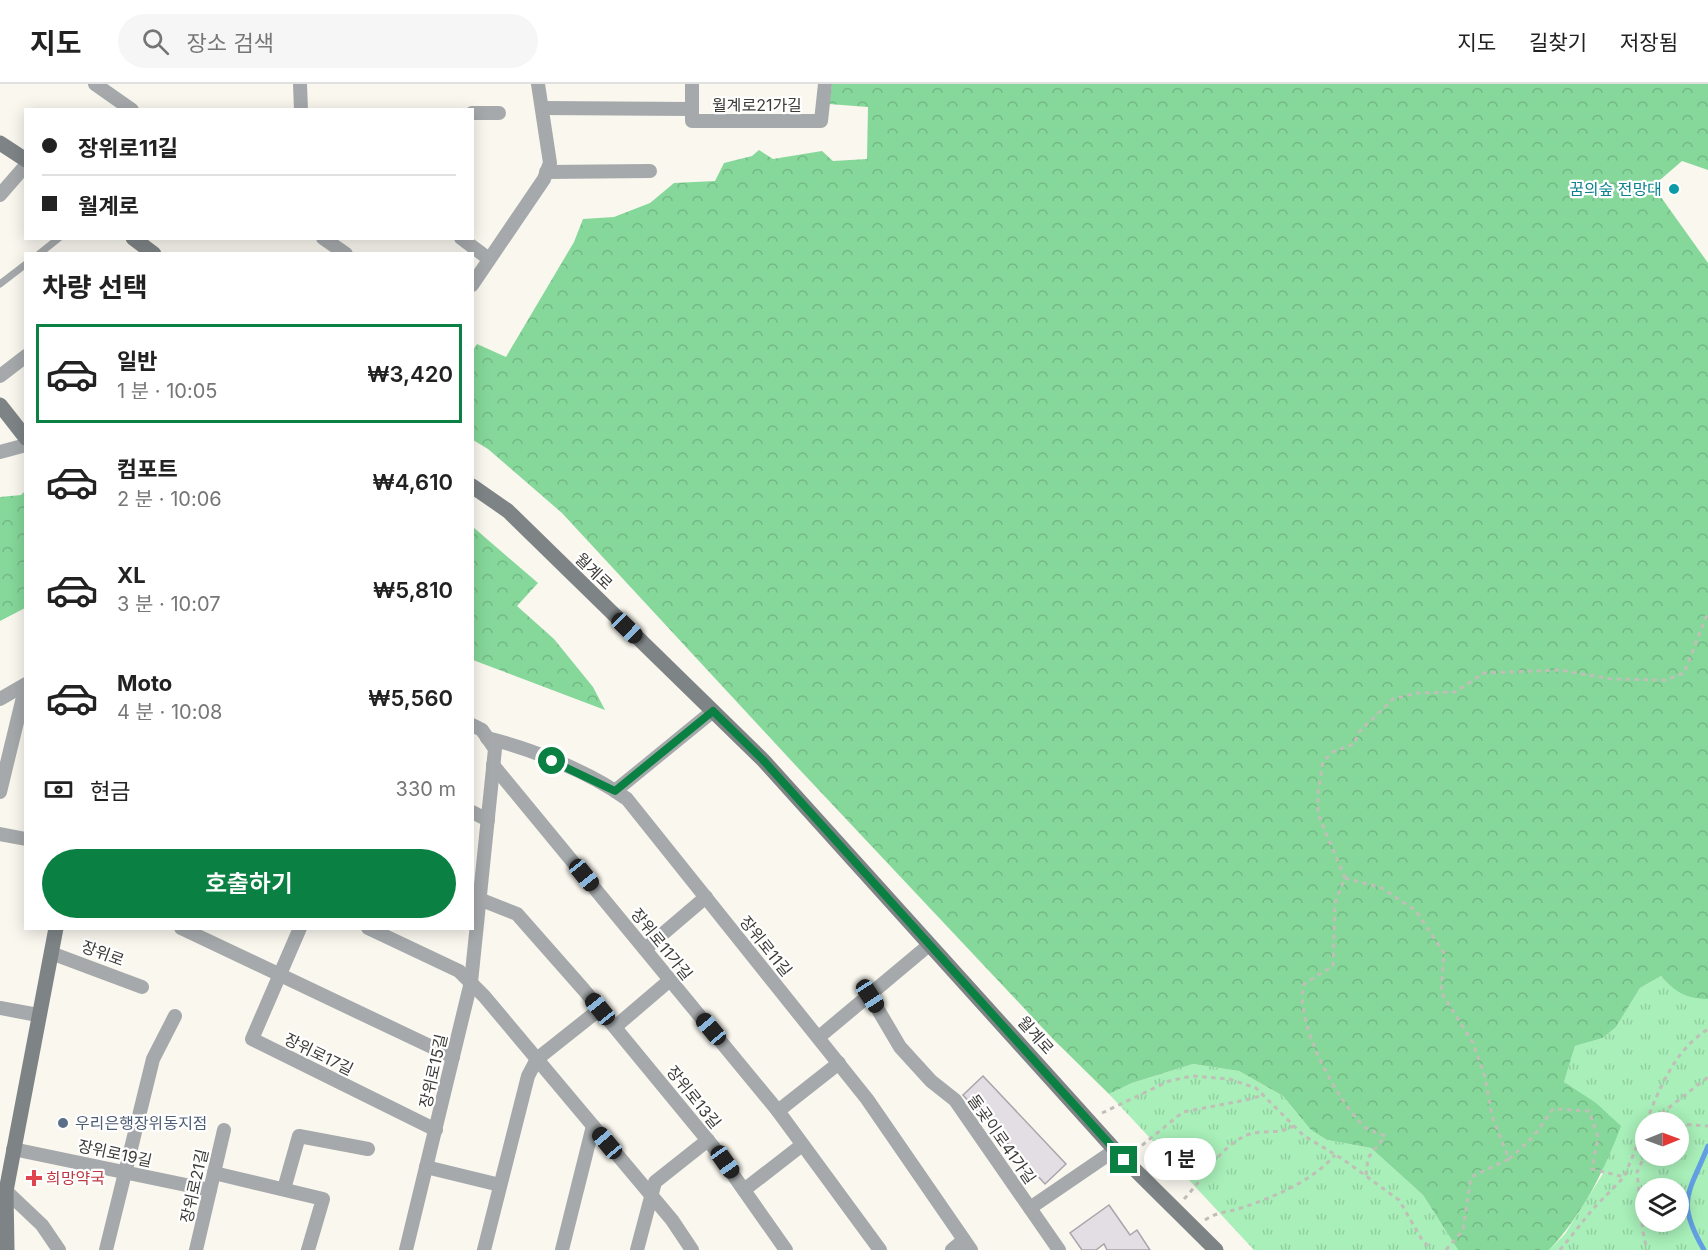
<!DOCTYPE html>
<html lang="ko">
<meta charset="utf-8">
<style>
:root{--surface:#fff;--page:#f6f6f6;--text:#222;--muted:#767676;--line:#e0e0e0;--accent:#0b8043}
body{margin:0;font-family:Inter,"Noto Sans KR",sans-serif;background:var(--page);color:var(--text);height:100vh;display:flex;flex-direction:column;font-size:22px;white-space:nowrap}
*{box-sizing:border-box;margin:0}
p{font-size:20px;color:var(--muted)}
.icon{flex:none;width:33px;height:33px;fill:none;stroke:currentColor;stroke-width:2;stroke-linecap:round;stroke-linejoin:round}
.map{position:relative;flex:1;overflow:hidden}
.panel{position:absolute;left:24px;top:168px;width:450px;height:678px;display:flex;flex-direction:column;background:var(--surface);border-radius:0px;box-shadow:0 3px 15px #0003}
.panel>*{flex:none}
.banner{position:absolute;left:24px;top:24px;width:450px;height:132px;border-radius:0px;box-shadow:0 3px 15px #0003;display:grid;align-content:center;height:132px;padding:0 18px;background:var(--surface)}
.needle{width:39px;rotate:89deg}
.tools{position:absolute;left:1635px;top:1028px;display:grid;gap:12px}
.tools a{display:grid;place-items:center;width:54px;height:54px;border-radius:50%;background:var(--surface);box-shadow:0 3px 15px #0003;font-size:30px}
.end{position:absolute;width:27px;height:27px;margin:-14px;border:8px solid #0b8043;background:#fff;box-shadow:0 0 0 3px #fff}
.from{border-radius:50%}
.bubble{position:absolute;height:42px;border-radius:21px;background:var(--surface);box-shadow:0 3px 15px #0003;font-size:20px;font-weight:600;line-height:42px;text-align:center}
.car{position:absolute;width:18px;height:36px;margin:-18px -9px;border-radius:8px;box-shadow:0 0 4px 2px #0007;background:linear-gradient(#222 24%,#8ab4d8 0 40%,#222 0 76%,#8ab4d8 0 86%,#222 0)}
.banner b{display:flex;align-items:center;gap:21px;height:57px;font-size:22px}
.banner b+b{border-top:2px solid var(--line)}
.banner i{width:15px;height:15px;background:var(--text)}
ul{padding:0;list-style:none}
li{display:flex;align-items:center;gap:18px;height:99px;margin:0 12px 9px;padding:0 6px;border:3px solid transparent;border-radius:0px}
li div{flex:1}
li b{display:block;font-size:22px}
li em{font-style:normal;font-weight:600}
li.on{border-color:var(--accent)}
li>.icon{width:54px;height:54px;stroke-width:1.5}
h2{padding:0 18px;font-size:27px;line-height:72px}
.pay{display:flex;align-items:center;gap:15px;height:66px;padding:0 18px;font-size:22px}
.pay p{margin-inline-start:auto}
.primary-button{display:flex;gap:12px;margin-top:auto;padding:12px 18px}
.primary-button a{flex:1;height:69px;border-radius:36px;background:var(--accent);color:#fff;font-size:24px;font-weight:600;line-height:69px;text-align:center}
header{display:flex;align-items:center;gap:36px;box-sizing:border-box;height:84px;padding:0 30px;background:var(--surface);border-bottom:2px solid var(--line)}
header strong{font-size:28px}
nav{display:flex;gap:33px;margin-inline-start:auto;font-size:21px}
.search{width:420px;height:54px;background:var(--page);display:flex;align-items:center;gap:15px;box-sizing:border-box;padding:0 21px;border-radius:33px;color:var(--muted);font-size:22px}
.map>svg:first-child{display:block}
.grass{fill:url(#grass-tufts);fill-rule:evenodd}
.forest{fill:url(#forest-crowns)}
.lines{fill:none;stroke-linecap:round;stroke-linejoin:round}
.stream{stroke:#629ee2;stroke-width:5}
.building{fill:#e3dde4;stroke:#aaa5ab;stroke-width:1.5}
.path{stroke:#c0bfb7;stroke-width:3;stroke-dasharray:4.5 4.5;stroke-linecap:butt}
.lane{stroke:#a5a9ab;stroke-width:7}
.street{stroke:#a5a9ab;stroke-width:14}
.secondary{stroke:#7e8486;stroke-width:15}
.route{stroke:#0b8043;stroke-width:8}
.culture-dot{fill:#0f9aa8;stroke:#fff;stroke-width:2}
.service-dot{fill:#5c6f8a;stroke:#fff;stroke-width:2}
.health-dot{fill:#e0444e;stroke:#fff;stroke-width:2}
.labels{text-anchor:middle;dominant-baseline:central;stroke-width:4.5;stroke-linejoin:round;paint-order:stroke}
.street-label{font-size:16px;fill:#3d3c39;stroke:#fff}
.culture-label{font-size:16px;fill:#0d838f;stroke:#fff;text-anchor:end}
.service-label{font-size:16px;fill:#4e5e75;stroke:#fff;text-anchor:start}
.health-label{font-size:16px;fill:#be3a42;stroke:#fff;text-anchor:start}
</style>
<header>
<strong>지도</strong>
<div class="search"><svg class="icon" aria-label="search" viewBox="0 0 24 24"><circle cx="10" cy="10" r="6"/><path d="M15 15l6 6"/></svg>장소 검색</div>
<nav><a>지도</a><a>길찾기</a><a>저장됨</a></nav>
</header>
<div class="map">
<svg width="1708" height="1166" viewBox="0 0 1708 1166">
<defs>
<pattern id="grass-tufts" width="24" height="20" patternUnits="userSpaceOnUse" patternTransform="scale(1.5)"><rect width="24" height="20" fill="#a8efb9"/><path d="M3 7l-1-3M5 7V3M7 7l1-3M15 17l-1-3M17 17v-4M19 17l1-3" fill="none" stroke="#92cea0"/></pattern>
<pattern id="forest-crowns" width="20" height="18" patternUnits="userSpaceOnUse" patternTransform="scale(1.5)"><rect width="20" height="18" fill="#85d79a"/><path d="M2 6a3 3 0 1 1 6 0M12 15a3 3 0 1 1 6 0" fill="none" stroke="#74b985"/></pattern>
</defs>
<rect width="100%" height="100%" fill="#f9f7ee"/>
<g class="grass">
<path d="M1661 892C1676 908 1686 915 1708 915V1166H1549L1565 1150 1604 1088 1571 1004 1564 998 1575 962 1603 954 1616 943 1640 904ZM1646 1038H1678V1071H1646ZM1646 1104H1678V1137H1646Z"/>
<polygon points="1193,980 1239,987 1283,1012 1311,1046 1327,1056 1371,1064 1423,1111 1458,1166 1254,1166 1109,1010 1132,999"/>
</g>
<g class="forest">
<path d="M832 0H1708V86L1682 77 1653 102 1708 179V915C1686 915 1675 908 1661 892L1640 904 1616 943 1603 954 1575 962 1564 998 1596 1019 1621 1042C1604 1087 1583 1130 1549 1166H1458L1423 1111 1371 1064 1327 1056 1311 1046 1283 1012 1239 987 1193 980 1132 999 1109 1010 1054 956 799 685 562 429 488 365 473 356 472 268 477 260 506 273 574 158 583 135 614 133 650 119 674 99 715 97 724 79 752 72 759 66 773 75 822 67 833 77 867 75 868 23 829 20Z"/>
<polygon points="25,407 25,524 0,537 0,413 21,411"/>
<polygon points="473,443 538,499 517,522 554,555 593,603 605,626 473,576"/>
</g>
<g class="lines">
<path class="stream" d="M1704 1166C1675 1116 1689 1110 1708 1062"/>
</g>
<g class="building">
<polygon points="983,992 1066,1080 1045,1100 963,1011"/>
<polygon points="1109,1121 1130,1151 1137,1146 1150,1166 1107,1166 1104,1160 1096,1166 1082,1166 1070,1149"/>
</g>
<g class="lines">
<g class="path">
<polyline points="1345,794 1382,804 1416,827 1444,869 1441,908 1473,959 1485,993 1492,1032 1509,1075 1533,1053 1553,1025 1589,1027 1598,1053 1592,1085 1624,1093"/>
<polyline points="1102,1029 1169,997 1192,992 1229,995 1256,1004 1303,1051 1344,1076 1399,1116 1421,1154 1431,1166"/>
<path d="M1646 1038C1660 1003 1675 966 1708 945"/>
<polyline points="1658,1038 1662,1029 1708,993"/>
<polyline points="1678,1040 1708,1042"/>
<polyline points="1135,1067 1183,1028 1246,1016 1264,1011"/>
<polyline points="1646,1069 1637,1088 1643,1148 1647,1166"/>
<path d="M1366 1091 1368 1074 1385 1052C1379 1049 1369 1047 1364 1042 1337 1017 1293 936 1304 900L1333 882 1335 819 1345 794 1318 730V708L1323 678 1332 668 1354 660 1359 648 1393 615 1417 609 1455 608 1484 589 1560 586 1611 595 1665 596 1684 589 1708 528"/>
<path d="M1184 1115C1205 1093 1219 1063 1247 1051 1262 1045 1281 1051 1293 1042"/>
<path d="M1205 1136C1219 1127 1226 1129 1241 1124 1274 1113 1311 1098 1335 1071"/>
<polyline points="1446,1166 1463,1146 1471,1093 1509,1075"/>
<polyline points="1560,1166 1592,1126 1624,1093 1646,1040"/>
</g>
<g class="lane">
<polyline points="39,170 59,154"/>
<polyline points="0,200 26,180"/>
</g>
<g class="street">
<polyline points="95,0 132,26"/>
<polyline points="300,0 301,26"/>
<polyline points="692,0 692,37 821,37 825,0"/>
<polyline points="542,24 692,25"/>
<polyline points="472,29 499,29"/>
<polyline points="546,88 650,87"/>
<polyline points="0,111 26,81"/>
<polyline points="323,154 346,170"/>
<polyline points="461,154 489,175"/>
<polyline points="472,201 544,95 550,79 538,0"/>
<polyline points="0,292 26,272"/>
<polyline points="0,368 26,361"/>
<polyline points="0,615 26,600"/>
<path d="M487 654C532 665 590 688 627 715L867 1015 971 1166"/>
<polyline points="493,681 778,1027 880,1166"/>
<polyline points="615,707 713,627"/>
<polyline points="0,708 26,601"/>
<polyline points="472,728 488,736"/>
<polyline points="0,750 26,755"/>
<polyline points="474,813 517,830 584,906 715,1065 786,1166"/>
<polyline points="181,844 453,973"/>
<polyline points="300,844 252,955 436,1046"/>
<polyline points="368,844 459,887 484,912 672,1136 692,1166"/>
<polyline points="645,865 706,813"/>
<polyline points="51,869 142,903"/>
<polyline points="870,912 900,963 931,997 955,1016 1059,1166"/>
<polyline points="0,924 38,931"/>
<polyline points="615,943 670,896"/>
<polyline points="819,953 929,861"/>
<polyline points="778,1027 839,979"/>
<polyline points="13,1065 210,1106"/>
<polyline points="426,1083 500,1101"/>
<polyline points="214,1089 323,1115 308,1166"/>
<polyline points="284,1105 299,1052 368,1065"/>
<polyline points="744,1106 802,1061"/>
<polyline points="0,1107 6,1107 42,1141 59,1166"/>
<polyline points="1030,1124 1115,1066"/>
<polyline points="106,1166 153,975 175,932"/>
<polyline points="196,1166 224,1046"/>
<polyline points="406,1166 471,898 495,665 482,646 472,641"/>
<polyline points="484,1166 528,992 537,975 600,925"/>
<polyline points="562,1166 593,1042"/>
<polyline points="637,1166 655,1098 708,1056"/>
<polyline points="952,1166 964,1156"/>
</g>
<g class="secondary">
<polyline points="0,59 26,76"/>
<polyline points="133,154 154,170"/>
<polyline points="0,321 26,354"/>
<polyline points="472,402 508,427 763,676 1115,1066 1216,1166"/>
<polyline points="7,1166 6,1107 56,844"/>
</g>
</g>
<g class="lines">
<polyline class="route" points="552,677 615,707 713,627 763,676 1124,1076"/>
</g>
<circle class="culture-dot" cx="1674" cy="105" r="6"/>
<circle class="service-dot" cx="63" cy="1039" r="6"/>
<path class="health-dot" d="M31 1085h6v6h6v6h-6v6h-6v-6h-6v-6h6z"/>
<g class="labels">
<g class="street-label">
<text x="757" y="21">월계로21가길</text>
<text transform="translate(594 487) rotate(44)">월계로</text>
<text transform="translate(662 860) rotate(51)">장위로11가길</text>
<text transform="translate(766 862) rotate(51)">장위로11길</text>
<text transform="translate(103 869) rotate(20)">장위로</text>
<text transform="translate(1036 951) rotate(48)">월계로</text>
<text transform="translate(319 970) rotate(26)">장위로17길</text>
<text transform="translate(433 987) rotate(-77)">장위로15길</text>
<text transform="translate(694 1013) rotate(51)">장위로13길</text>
<text transform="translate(1002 1055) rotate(55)">돌곶이로41가길</text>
<text transform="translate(115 1069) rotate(12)">장위로19길</text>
<text transform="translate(194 1102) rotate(-77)">장위로21길</text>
</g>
<g class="culture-label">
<text x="1662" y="105">꿈의숲 전망대</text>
</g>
<g class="service-label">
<text x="75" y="1039">우리은행장위동지점</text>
</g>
<g class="health-label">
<text x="46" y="1094">희망약국</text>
</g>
</g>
</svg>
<div class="tools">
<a><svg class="needle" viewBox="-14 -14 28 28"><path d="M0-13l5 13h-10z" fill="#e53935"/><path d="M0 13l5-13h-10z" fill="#767676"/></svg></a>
<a><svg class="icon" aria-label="layers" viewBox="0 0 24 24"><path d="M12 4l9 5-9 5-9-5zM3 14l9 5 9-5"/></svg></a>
</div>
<i class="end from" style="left:552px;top:677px"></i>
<i class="end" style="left:1124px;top:1076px"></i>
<div class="bubble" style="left:1144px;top:1054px;width:72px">1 분</div>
<i class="car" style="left:627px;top:544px;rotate:134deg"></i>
<i class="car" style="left:584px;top:791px;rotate:141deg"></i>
<i class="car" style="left:870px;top:912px;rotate:147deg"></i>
<i class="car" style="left:600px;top:925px;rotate:321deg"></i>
<i class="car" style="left:711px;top:945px;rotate:320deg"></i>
<i class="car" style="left:607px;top:1059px;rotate:320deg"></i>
<i class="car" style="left:725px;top:1078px;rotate:145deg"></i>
<div class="banner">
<b><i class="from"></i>장위로11길</b>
<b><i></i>월계로</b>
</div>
<section class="panel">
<h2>차량 선택</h2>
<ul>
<li class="on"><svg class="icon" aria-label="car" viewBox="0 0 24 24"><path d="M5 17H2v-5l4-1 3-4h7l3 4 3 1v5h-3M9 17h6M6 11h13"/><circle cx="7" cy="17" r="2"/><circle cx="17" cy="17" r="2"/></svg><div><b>일반</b><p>1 분 · 10:05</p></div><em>₩3,420</em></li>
<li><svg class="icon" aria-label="car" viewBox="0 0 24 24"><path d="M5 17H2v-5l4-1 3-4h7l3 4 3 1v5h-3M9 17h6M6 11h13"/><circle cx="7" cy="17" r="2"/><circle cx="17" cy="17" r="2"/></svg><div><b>컴포트</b><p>2 분 · 10:06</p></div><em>₩4,610</em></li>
<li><svg class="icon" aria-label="car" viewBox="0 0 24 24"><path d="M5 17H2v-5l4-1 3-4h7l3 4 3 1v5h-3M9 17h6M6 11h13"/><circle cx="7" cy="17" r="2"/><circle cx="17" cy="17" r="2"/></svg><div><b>XL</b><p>3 분 · 10:07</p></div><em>₩5,810</em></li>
<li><svg class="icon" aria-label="car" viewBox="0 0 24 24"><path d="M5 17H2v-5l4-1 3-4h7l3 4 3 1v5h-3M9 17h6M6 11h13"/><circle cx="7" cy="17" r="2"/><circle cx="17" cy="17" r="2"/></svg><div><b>Moto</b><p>4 분 · 10:08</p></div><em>₩5,560</em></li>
</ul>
<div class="pay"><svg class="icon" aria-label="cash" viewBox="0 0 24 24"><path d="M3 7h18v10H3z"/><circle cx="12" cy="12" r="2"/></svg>현금<p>330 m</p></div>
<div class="primary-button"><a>호출하기</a></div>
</section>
</div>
